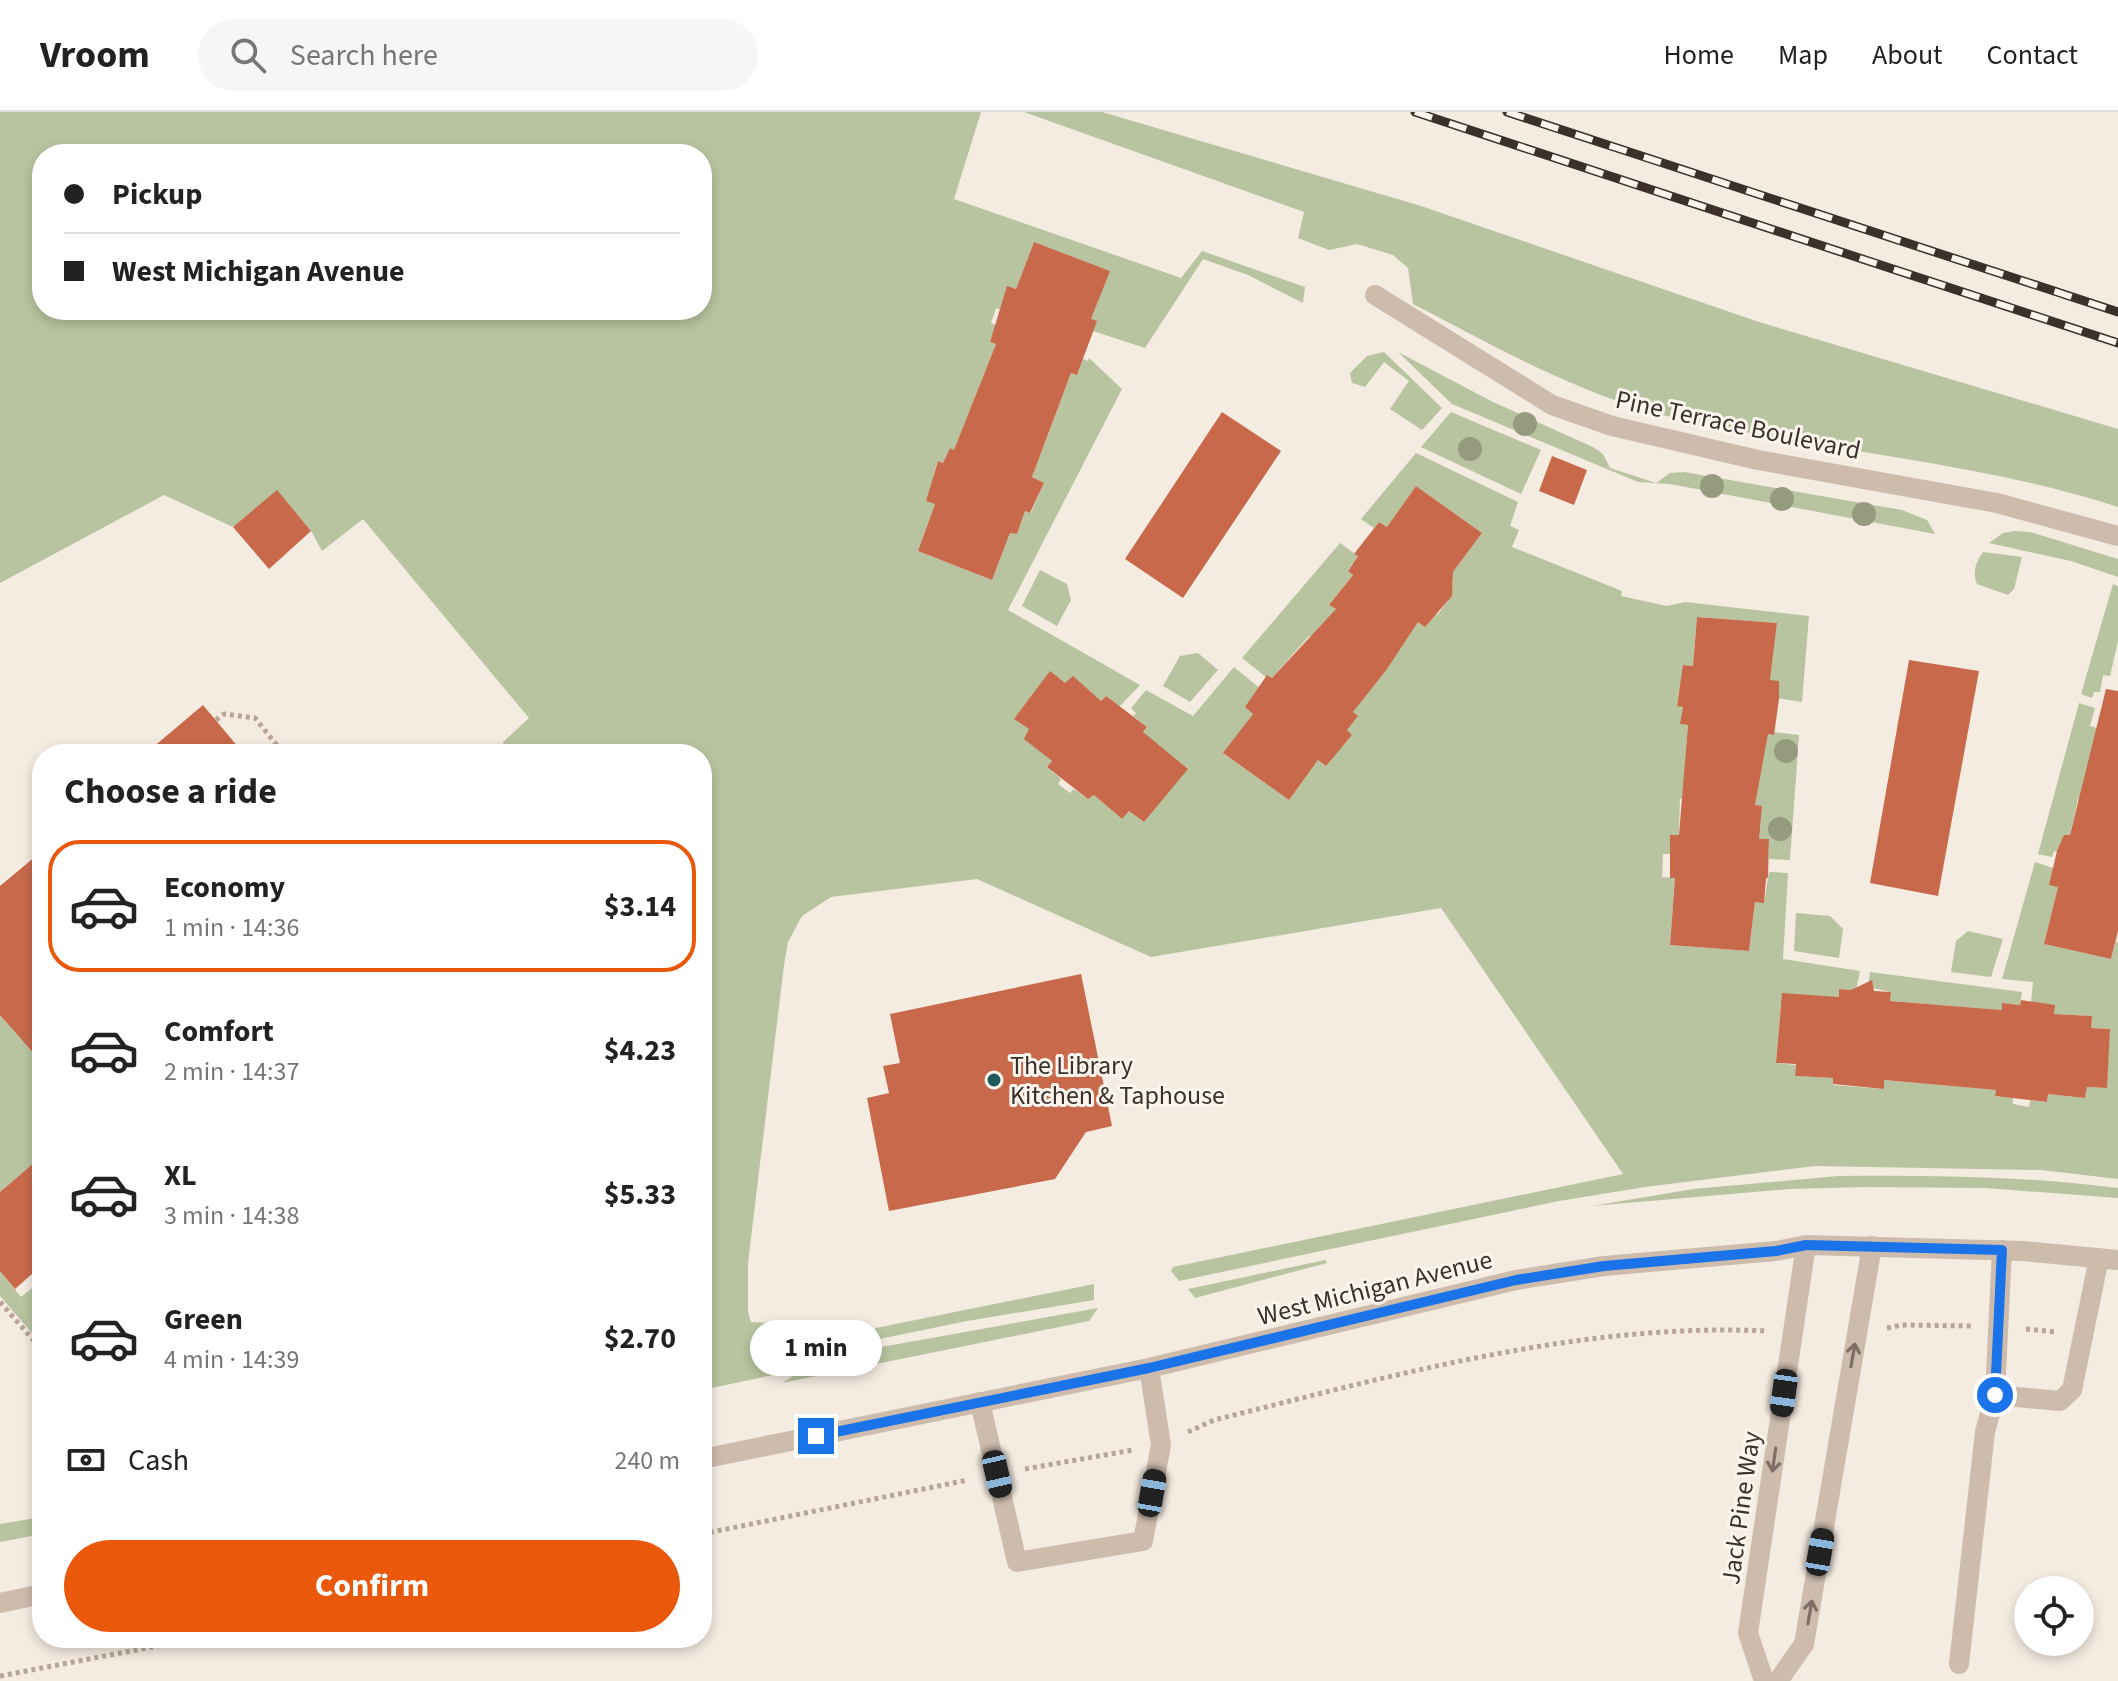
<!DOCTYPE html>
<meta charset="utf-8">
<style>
:root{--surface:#fff;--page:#f6f6f6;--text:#222;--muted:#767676;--line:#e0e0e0;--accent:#ea580c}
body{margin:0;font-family:"Source Sans 3",sans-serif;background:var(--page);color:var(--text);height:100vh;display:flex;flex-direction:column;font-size:30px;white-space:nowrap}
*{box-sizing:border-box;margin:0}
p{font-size:26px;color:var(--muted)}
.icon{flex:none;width:44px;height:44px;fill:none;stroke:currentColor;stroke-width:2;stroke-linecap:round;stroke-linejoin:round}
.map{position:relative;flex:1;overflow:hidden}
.panel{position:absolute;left:32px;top:632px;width:680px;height:904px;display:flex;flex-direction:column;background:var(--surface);border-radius:32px;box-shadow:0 4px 12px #0003}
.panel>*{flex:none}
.top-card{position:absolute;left:32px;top:32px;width:680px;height:176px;border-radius:32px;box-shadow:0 4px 12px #0003;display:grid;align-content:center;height:176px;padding:0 32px;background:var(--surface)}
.fabs{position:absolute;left:2014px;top:1464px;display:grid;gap:16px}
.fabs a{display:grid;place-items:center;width:80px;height:80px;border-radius:50%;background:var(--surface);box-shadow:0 4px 12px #0003;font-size:40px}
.end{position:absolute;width:36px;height:36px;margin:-18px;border:10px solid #1a73e8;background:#fff;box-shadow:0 0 0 4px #fff}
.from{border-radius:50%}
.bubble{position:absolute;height:56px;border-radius:28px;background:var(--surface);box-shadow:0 4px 12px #0003;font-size:26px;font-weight:700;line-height:56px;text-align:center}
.car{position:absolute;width:24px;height:48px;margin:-24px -12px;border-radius:10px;box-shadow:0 0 6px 2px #0007;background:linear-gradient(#222 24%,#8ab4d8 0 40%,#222 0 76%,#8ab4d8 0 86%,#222 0)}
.top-card b{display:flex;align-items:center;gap:28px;height:76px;font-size:30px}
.top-card b+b{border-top:2px solid var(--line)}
.top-card i{width:20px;height:20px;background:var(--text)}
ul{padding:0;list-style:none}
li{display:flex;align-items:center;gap:24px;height:132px;margin:0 16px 12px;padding:0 16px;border:4px solid transparent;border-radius:32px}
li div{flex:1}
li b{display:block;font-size:30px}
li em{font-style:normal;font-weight:700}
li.current{border-color:var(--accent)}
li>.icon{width:72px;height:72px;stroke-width:1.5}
h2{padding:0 32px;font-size:36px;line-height:96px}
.pay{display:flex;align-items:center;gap:20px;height:88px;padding:0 32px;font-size:30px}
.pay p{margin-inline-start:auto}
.cta{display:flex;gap:16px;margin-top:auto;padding:16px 32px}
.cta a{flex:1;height:92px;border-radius:48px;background:var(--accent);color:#fff;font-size:32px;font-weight:700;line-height:92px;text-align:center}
header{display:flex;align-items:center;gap:48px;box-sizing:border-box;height:112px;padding:0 40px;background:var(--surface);border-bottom:2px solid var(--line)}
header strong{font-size:38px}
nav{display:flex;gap:44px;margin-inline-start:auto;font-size:28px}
.search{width:560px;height:72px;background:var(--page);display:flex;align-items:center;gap:20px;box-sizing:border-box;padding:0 28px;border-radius:44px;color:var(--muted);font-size:30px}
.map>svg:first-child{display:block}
.green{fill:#b8c4a0;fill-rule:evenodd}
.building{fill:#c8694b}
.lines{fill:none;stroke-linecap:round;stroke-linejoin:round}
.path{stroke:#b9a596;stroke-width:5;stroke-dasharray:4 4;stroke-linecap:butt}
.minor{stroke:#cdbbac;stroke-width:20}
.rail-casing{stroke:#3b302b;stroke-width:9}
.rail{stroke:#fbf5ee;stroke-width:6;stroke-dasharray:18;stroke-linecap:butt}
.tree{fill:#969b7f}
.oneway{stroke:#7d6f65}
.route{stroke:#1a73e8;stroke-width:10}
.poi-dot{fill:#1f5a5e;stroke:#fbf5ee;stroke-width:3}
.labels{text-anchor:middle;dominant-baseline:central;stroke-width:6;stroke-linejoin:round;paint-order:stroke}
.street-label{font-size:26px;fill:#3b302b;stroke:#fbf5ee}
.poi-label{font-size:26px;fill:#3b302b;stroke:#fbf5ee;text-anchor:start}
</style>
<header>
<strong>Vroom</strong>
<div class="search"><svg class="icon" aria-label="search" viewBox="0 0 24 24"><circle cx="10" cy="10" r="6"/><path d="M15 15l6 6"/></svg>Search here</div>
<nav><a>Home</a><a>Map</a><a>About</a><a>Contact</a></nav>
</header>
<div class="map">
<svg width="2118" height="1569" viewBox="0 0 2118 1569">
<rect width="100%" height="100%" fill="#f4ebe1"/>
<g class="green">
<path d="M0 0H981L954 87 1181 166 1202 139 1305 175 1303 191 1248 163 1203 147 1145 236 1093 219 1091 207 1109 159 1034 130 1016 177 1007 175 1002 198 996 196 991 211 996 213 990 230 996 232 954 339 950 336 943 351 938 349 933 364 938 366 926 388 935 392 918 439 992 468 1010 421 1017 422 1025 399 1031 401 1044 371 1032 365 1071 261 1077 262 1083 247 1088 249 1089 246 1122 277 1008 498 1140 573 1119 595 1106 584 1101 589 1073 565 1065 571 1025 627 1052 649 1047 655 1061 667 1058 672 1070 681 1074 677 1088 687 1094 683 1122 707 1129 699 1144 710 1181 664 1143 620 1147 615 1133 604 1136 601 1131 596 1146 578 1193 604 1234 555 1262 578 1246 595 1253 602 1224 642 1289 688 1318 648 1326 654 1331 648 1328 645 1338 631 1343 634 1352 623 1347 618 1357 604 1353 600 1418 510 1438 502 1448 489 1443 486 1453 473V460L1482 421 1416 374 1387 415 1379 410 1374 416 1361 407 1416 341 1518 390 1510 414 1519 418 1512 435 1622 479 1621 484 1667 494 1685 490 1809 504 1802 590 1777 586 1770 568 1777 511 1697 505 1693 554 1683 553 1685 579 1679 578 1677 593 1683 595 1681 612 1688 613 1685 651 1693 686 1680 687 1679 723 1670 742H1663L1662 765 1675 766 1670 833 1749 839 1755 790H1764L1769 760 1788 761 1783 847 1860 859 1856 879 1840 877 1839 885 1781 891 1776 951 1796 953 1795 964 1833 966V973L1883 977 1884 968 1996 978 1995 984 2013 986V992L2029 995 2030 988 2047 990 2048 982 2085 986 2087 975 2106 976 2110 917 2091 916V904L2054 902 2031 890 2033 870 2002 867 2035 750 2053 756 2058 775 2044 832 2111 847 2116 829 2118 830V1067L2041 1058 1815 1054 1645 1075 1559 1089 1179 1169 1171 1159 1173 1155 1623 1062 1441 796 1151 845 977 767 831 785 802 804 788 830 784 853 748 1151V1200L751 1210 774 1211 787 1234 1094 1172V1188L967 1209 816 1240 773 1263 702 1278V642H507L503 630 529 606 363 407 322 439 311 419 277 379 233 415 164 383 0 471ZM42 42H702V198H42Z"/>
<path d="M1024 0H1102L1421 94 1759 210 2118 317V395C1976 349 1825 339 1679 307 1585 286 1498 236 1413 192L1408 156 1393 143 1357 132 1329 138 1298 126 1304 100Z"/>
<polygon points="1384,240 1442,296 1422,318 1390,297 1409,269 1384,250 1365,275 1352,271 1350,261 1367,244"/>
<polygon points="1398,240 1493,290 1593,335 1603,342 1610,356 1656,371 1670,361 1684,360 1902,398 1927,408 1935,422 1670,372 1638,370 1452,292"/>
<polygon points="1451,300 1541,338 1521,382 1421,335"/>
<polygon points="2015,419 2030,420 2118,447 2118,465 2071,449 1989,431 2003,421"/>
<polygon points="1340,431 1358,444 1348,458 1353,463 1329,493 1339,499 1317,529 1309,524 1272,566 1266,565 1242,546"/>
<path d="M1983 440 2022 445 2014 477 2008 483 1977 472C1972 461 1976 449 1983 440Z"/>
<polygon points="1040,458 1067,472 1071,488 1057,514 1022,494"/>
<polygon points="2113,472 2118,474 2118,529 2110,564 2103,563 2100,580 2094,580 2092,586 2081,582"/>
<polygon points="1198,541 1218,558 1190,590 1163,574 1180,544"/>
<polygon points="2079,591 2095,596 2090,614 2097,616 2089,689 2078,687 2070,723 2064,723 2059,740 2054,739 2052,745 2038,742"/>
<polygon points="1774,620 1799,623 1790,748 1769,747 1769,728 1759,727 1752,693 1768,622 1773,623"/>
<polygon points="1796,801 1830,804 1843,817 1839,846 1794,839"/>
<polygon points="1968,819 2003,827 1991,865 1951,860 1956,829"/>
<polygon points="1870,860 2022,880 2020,893 2002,891 2002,898 1890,889 1891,880 1868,875"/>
<polygon points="0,903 42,951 42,1044 0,1080"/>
<path d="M1838 1064C1932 1063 2025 1064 2118 1076V1086L1985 1076 1865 1075 1789 1077 1592 1094 1693 1077Z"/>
<polygon points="1325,1148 1327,1151 1195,1186 1188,1177"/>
<polygon points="0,1159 21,1185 42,1168 42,1233 0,1184"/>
<polygon points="1098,1196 1089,1209 782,1271 820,1246"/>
<polygon points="42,1405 42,1422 0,1430 0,1412"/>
</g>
<g class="building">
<polygon points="1034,130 1110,159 1091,207 1097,209 1077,263 1071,261 1032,365 1044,371 1030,401 1025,399 1017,422 1010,421 992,468 918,439 935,392 926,389 938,349 943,351 950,336 954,338 996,232 990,230 1007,174 1016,177"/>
<polygon points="1222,300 1281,339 1183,486 1125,447"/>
<polygon points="1552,344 1587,358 1574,393 1539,379"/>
<polygon points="1416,374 1482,421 1453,460 1452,484 1425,515 1418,510 1387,557 1353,600 1358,604 1347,618 1352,623 1326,654 1318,648 1289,688 1223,641 1253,602 1245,595 1267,563 1272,566 1336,497 1329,493 1353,463 1348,459 1358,444 1354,442 1379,410 1387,415"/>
<polygon points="277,378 311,419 269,457 233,415"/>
<polygon points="1697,505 1777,511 1770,568 1779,569 1779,587 1774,623 1768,622 1755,693 1762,694 1759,727 1769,727 1768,765 1766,767 1764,791 1755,790 1749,839 1670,833 1675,766 1670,766 1670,723 1679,723 1688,613 1680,612 1683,595 1677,594 1683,553 1693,554"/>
<polygon points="1909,548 1979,559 1938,784 1870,771"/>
<polygon points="1050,559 1065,571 1073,564 1101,589 1106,584 1147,615 1143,620 1188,657 1144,710 1129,699 1122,707 1094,683 1088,687 1047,655 1052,649 1024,627 1029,617 1014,607"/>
<polygon points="2106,577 2118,579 2118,819 2111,847 2044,832 2058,775 2049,773 2057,739 2064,723 2070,723"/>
<polygon points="203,593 244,642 145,642"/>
<polygon points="42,739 42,951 0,903 0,774"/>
<polygon points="1081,862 1112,1014 1086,1020 1055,1067 889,1099 867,986 889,981 883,954 900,951 890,902"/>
<polygon points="1872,868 1874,879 1891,880 1890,889 2002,898 2002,891 2020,893 2021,888 2055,893 2054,902 2092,904 2091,916 2110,917 2107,976 2087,975 2085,986 2048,982 2047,990 1995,984 1996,978 1884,968 1884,977 1833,972 1833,966 1795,964 1796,952 1776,951 1782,881 1839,885 1839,877 1851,878"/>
<polygon points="42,1044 42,1153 15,1177 0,1159 0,1080"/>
</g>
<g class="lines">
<g class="path">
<polyline points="216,608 224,602 255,606 284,642"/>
<polyline points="0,1190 42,1238"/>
<polyline points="1887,1216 1902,1213 1972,1214"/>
<polyline points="2026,1217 2056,1220"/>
<path d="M1188 1320 1214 1308C1392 1264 1581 1210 1766 1219"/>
<polyline points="1025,1357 1133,1338"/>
<polyline points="702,1422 968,1368"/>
<polyline points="0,1564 199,1526"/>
</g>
<g class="minor">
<polyline points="1375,183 1552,293 1612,314 1758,348 1997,391 2118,424"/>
<polyline points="1995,1283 2002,1138"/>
<polyline points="980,1290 1017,1450 1143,1429 1161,1333 1149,1256"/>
<polyline points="702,1347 1149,1256 1516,1168 1604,1154 1776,1139 1806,1133 2023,1139 2118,1148"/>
<polyline points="0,1491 42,1482"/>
<polyline points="1959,1552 1985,1320 1995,1283 2060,1289 2072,1278 2099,1146"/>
<polyline points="1764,1569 1748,1521 1806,1133"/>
<polyline points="1778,1569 1804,1532 1872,1134"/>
</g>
<defs>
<g id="rail">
<polyline points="1415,0 2118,231"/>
<polyline points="1507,0 2118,200"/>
</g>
</defs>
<use href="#rail" class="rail-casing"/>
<use href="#rail" class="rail"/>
</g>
<g class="tree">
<circle cx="1525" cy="312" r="12"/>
<circle cx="1470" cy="337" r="12"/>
<circle cx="1712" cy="374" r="12"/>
<circle cx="1782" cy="387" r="12"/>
<circle cx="1864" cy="402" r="12"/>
<circle cx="1786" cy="639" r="12"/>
<circle cx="1780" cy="717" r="12"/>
</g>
<defs><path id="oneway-shaft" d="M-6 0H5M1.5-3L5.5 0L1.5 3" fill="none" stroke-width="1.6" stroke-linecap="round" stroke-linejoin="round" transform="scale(2)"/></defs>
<g class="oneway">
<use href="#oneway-shaft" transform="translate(1853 1243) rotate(-80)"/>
<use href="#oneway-shaft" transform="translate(1774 1348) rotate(98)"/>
<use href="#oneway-shaft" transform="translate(1810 1500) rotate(-80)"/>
</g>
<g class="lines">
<polyline class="route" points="816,1324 1149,1256 1516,1168 1604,1154 1776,1139 1806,1133 2002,1138 1995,1283"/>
</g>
<circle class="poi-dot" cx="994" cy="968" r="8"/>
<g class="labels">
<g class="street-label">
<text transform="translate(1738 313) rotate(12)">Pine Terrace Boulevard</text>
<text transform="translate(1375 1176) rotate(-14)">West Michigan Avenue</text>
<text transform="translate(1741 1396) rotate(-82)">Jack Pine Way</text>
</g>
<g class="poi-label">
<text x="1010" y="953">The Library<tspan x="1010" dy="30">Kitchen &amp; Taphouse</tspan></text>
</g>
</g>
</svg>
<div class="fabs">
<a><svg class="icon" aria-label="locate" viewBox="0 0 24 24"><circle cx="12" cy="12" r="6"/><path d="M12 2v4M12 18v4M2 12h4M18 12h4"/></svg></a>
</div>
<i class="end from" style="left:1995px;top:1283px"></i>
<i class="end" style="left:816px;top:1324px"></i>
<div class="bubble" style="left:750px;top:1208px;width:132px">1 min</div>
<i class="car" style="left:1784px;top:1281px;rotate:188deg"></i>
<i class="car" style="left:997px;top:1362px;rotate:167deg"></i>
<i class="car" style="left:1152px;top:1381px;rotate:10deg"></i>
<i class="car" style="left:1820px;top:1440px;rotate:10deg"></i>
<div class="top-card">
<b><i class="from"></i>Pickup</b>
<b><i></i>West Michigan Avenue</b>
</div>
<section class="panel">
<h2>Choose a ride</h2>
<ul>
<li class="current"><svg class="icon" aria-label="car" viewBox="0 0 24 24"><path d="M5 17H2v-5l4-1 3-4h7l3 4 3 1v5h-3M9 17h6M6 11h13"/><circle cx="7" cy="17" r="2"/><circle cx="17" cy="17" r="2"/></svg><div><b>Economy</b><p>1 min · 14:36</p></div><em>$3.14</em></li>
<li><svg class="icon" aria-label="car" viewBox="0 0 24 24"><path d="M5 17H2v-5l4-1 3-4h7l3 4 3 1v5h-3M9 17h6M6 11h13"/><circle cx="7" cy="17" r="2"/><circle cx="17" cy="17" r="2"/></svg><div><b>Comfort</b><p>2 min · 14:37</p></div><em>$4.23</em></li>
<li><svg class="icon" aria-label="car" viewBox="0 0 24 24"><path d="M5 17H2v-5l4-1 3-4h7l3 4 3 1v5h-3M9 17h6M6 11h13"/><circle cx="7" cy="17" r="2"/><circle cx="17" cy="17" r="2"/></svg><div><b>XL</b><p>3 min · 14:38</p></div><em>$5.33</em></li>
<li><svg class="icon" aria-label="car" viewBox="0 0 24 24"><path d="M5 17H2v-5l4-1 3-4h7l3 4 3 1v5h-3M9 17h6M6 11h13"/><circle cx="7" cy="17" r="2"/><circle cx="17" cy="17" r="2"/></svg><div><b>Green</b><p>4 min · 14:39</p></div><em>$2.70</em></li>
</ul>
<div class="pay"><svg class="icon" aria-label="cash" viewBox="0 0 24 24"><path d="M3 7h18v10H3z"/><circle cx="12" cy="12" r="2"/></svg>Cash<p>240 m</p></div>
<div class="cta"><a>Confirm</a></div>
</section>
</div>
